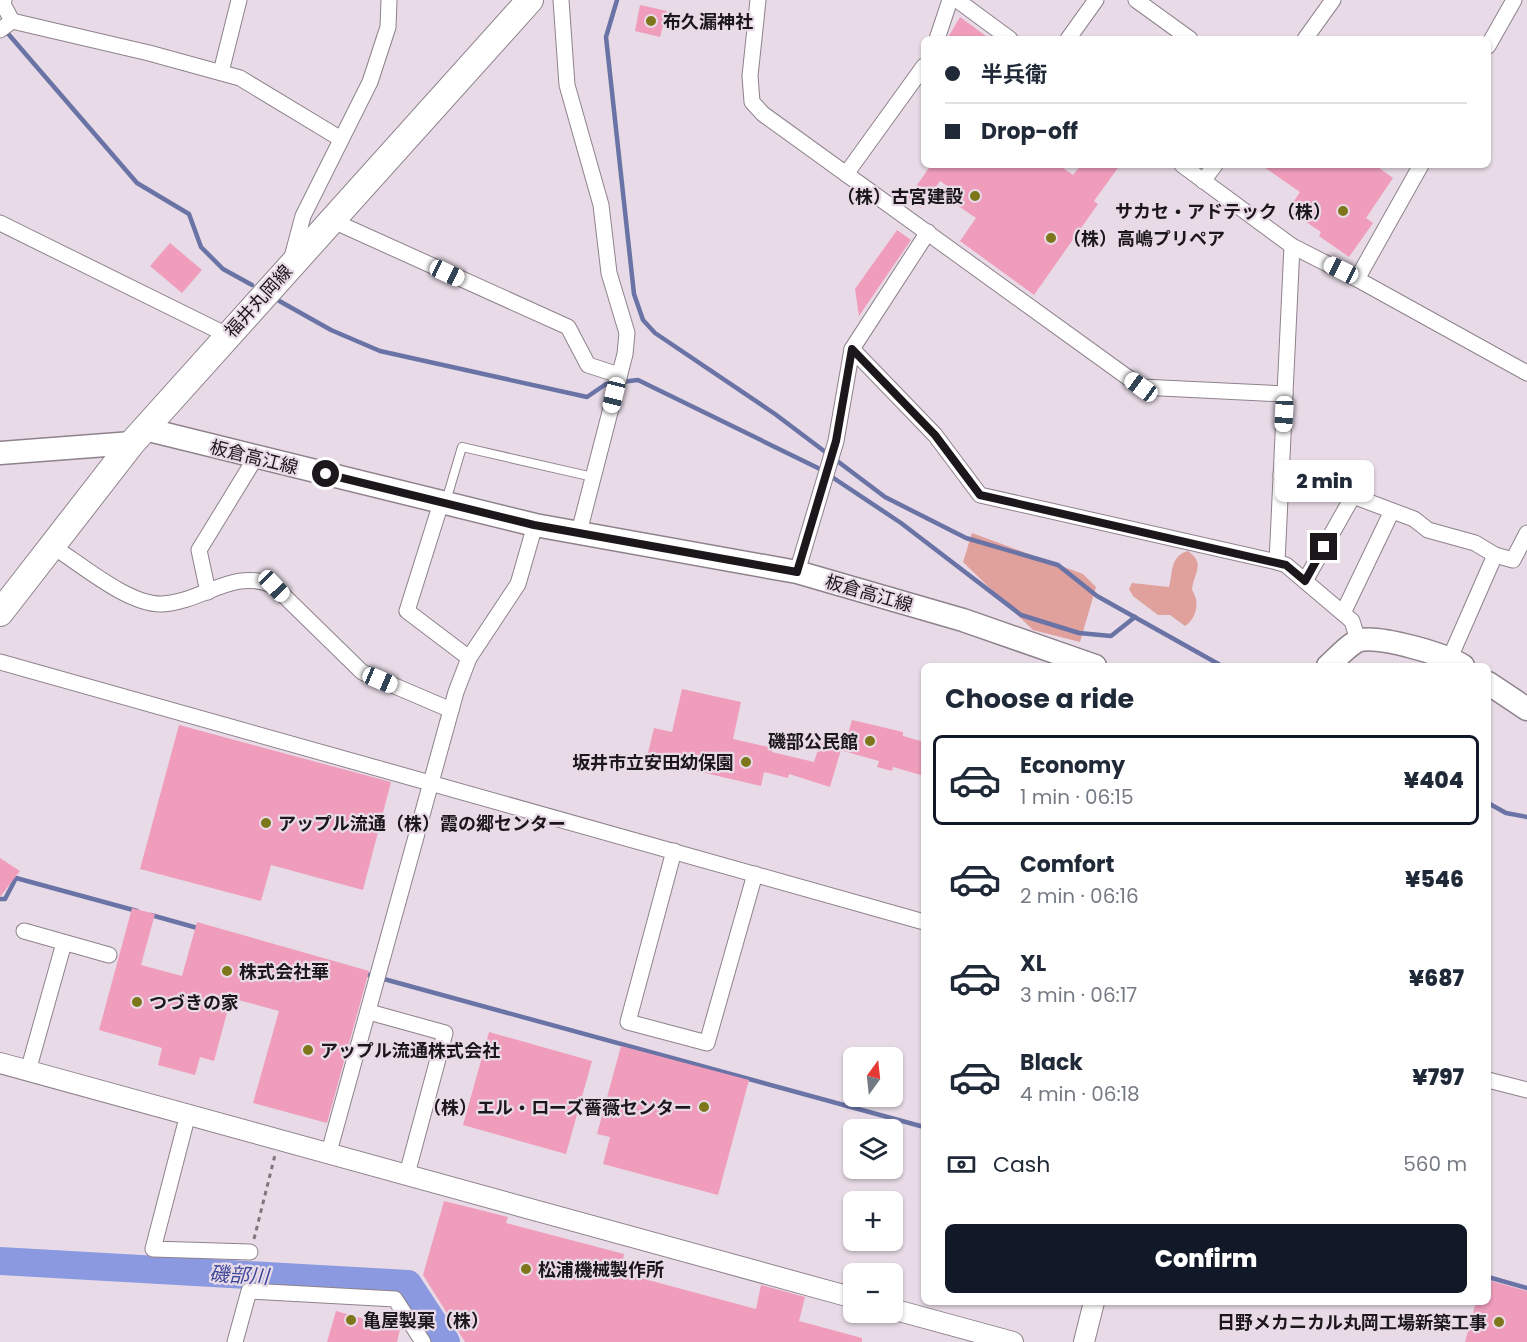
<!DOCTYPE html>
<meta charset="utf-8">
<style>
:root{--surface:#fff;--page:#f2f2f3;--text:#1f2937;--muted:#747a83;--line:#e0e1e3;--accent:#111827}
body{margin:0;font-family:Poppins,"Noto Sans JP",sans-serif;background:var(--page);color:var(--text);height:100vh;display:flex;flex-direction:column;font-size:22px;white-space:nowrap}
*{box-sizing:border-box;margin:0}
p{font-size:20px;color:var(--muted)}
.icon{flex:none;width:33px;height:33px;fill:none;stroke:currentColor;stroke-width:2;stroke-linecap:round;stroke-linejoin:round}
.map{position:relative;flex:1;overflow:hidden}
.drawer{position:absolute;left:921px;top:663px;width:570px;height:642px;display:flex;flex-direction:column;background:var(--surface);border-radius:9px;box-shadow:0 2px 4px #0004}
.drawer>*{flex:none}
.banner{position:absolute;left:921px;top:36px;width:570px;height:132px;border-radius:9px;box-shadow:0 2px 4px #0004;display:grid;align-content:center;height:132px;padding:0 24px;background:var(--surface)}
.needle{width:39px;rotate:15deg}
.fabs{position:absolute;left:843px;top:1047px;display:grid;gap:12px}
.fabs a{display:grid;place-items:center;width:60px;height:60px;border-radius:9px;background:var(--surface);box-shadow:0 2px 4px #0004;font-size:30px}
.end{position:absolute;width:27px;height:27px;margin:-14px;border:8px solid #1c171b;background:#fff;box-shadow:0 0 0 3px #fff}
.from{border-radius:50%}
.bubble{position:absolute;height:42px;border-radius:9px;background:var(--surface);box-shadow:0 2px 4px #0004;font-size:20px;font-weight:800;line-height:42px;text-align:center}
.car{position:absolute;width:18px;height:36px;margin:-18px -9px;border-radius:8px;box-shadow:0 0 4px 2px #0007;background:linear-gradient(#fff 24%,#345 0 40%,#fff 0 76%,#345 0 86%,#fff 0)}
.banner b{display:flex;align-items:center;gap:21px;height:57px;font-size:22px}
.banner b+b{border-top:2px solid var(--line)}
.banner i{width:15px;height:15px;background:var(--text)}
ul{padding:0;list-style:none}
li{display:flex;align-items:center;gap:18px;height:90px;margin:0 12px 9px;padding:0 12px;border:3px solid transparent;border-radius:9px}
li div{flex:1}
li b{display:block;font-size:22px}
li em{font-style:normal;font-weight:800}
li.on{border-color:var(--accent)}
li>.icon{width:54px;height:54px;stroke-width:1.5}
h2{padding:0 24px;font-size:27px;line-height:72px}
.pay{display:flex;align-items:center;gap:15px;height:66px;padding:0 24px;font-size:22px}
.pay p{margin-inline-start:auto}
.action{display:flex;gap:12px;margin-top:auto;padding:12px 24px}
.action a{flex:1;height:69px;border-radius:9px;background:var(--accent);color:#fff;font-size:24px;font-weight:800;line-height:69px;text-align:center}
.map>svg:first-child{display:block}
.green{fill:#e0a09c}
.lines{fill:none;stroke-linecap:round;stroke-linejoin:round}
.stream{stroke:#6a73a5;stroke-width:4.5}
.river{stroke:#8b9ae0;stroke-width:28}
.building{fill:#ef9dbb}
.service-casing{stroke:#8e828c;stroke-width:10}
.minor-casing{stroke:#8e828c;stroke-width:17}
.tertiary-casing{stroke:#8e828c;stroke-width:22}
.secondary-casing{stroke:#8e828c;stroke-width:25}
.primary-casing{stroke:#8e828c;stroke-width:28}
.path{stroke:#7f767e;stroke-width:3;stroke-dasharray:4.5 4.5;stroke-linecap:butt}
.service{stroke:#fff;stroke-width:8}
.minor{stroke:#fff;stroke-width:15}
.tertiary{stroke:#fff;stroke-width:20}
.secondary{stroke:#fff;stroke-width:22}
.primary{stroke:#fff;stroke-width:26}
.route{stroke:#1c171b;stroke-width:8}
.poi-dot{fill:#7d761b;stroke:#e8dbe7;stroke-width:2}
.labels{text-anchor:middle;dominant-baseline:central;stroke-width:4.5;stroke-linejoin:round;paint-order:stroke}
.poi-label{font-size:18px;font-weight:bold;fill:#1c171b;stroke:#e8dbe7;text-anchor:start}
.street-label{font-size:18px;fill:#1c171b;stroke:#e8dbe7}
.water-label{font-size:20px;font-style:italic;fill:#3e489b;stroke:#e8dbe7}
</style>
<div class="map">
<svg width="1527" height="1342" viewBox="0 0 1527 1342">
<rect width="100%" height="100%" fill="#e8dbe7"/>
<g class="green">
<polygon points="972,533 1083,574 1096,587 1080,642 1033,630 963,562"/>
<path d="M1188 551C1206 564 1194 572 1192 590 1200 602 1197 618 1185 626L1170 615H1158L1133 596 1129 589 1132 583 1169 587C1173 572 1170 556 1188 551Z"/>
</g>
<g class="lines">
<g class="stream">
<polyline points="617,0 606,37 634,294 643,320 655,333 775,414 885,497 966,538 1058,565 1097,596 1222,666"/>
<polyline points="4,29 137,183 189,214 201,247 223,269 252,285"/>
<polyline points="274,298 331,330 380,351 587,397 606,384 613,383"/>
<polyline points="621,382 638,380 820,469 901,523 1021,615 1079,633 1111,636 1135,617"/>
<polyline points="1488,803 1506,813 1527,817"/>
<polyline points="0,899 5,899 16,878 137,911"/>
<polyline points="151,915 201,929"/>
<polyline points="362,973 924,1127"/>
<polyline points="1488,1277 1527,1288"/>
</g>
<polyline class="river" points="0,1261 408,1284 446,1342"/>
</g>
<g class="building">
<polygon points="640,5 667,11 660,37 635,31"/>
<polygon points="960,17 990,39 947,39"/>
<polygon points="931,165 1059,165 1073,175 1081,165 1120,165 1094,201 1098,204 1034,295 960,241 976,218 957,205 963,197 940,181 921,208 908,198"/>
<polygon points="1261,165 1375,165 1393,178 1366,218 1373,223 1349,257 1319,236 1321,232 1303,220 1309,211 1294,201 1300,192"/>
<polygon points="897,230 911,240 859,316 855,289"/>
<polygon points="170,243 202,270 182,293 150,266"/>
<polygon points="682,689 741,702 733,739 773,748 772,752 814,762 820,743 841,750 830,787 789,774 788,778 764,772 761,786 688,769 689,762 648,753 654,728 672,732"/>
<polygon points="852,720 903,732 903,736 924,742 924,776 893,767 892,771 877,767 879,761 843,751"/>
<polygon points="179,725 391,782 363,890 271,865 261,901 140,869"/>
<polygon points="0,858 20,871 0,897"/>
<polygon points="132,908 155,914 141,965 182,976 197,922 369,971 327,1123 253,1103 279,1011 231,998 214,1061 200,1057 195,1075 158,1065 162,1048 99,1030"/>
<polygon points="489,1032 592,1061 566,1154 463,1125"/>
<polygon points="621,1046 749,1080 718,1195 603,1164 610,1137 597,1134"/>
<polygon points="444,1201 508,1217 506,1223 624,1254 623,1261 629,1263 626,1274 756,1309 761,1285 805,1297 799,1321 862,1338 862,1342 465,1342 423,1275"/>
<polygon points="1488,1280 1527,1291 1527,1342 1465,1342 1476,1302 1488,1302"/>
<polygon points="336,1311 400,1329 397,1342 327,1342"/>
</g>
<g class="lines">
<defs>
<polyline id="service" points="446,501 462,447 593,477"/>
<g id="minor">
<polyline points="561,0 567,85 601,205 609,273 627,333 625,354 579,532"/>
<polyline points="758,0 750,76 752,102 763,114 1141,387 1285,394"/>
<polyline points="957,0 1010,39"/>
<polyline points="1136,0 1190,39"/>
<polyline points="12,21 149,53 240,78 341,139"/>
<polyline points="0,30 12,21 3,4 4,0"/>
<polyline points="937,39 950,0"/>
<polyline points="1068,39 1096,0"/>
<polyline points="1305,39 1333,0"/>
<polyline points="1488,46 1514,0"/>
<polyline points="221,72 239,0"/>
<polyline points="1182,165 1292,246 1357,279 1527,373"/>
<polyline points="846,174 924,66"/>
<polyline points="1203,181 1215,165"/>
<polyline points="331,220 568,327 588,365 619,375"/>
<polyline points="0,223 227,335"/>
<polyline points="1292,246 1277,562 1286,565 1352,621 1358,640"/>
<polyline points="291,261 303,216 370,82 388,27 389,0"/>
<polyline points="1357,279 1421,165"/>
<polyline points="852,349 935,435 980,495 1277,562"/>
<polyline points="1281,475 1353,496 1414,519 1428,530 1475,543 1495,555 1513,560 1527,533"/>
<polyline points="441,503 407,611 469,658"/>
<path d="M52 546C81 564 128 605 162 604 203 602 234 567 274 586L362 672 451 710"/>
<polyline points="797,572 836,441 852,349 928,232"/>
<polyline points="1305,581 1353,496"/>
<polyline points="208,592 199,550 256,457"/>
<polyline points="1343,613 1392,511"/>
<polyline points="1449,660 1495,555"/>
<polyline points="0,662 924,922"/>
<polyline points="674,851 628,1022 707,1043 755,874"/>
<polyline points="24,931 109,955"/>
<polyline points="369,1012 445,1033 407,1174"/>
<polyline points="28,1071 64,943"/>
<polyline points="1488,1080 1527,1090"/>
<polyline points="188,1114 153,1249 250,1252"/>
<polyline points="329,1152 456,692 469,658 518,584 535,525"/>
<polyline points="235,1342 249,1291 395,1299 423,1342"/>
</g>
<g id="tertiary">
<polyline points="0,1063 854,1298"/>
<polyline points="892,1309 1013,1342"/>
<polyline points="1084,1342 1094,1302"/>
</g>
<g id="secondary">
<polyline points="145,429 535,525 797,572 963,620 1095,666"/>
<polyline points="0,453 132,443"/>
<path d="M1328 666C1336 659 1350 643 1360 640 1381 636 1445 654 1463 666"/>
<polyline points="1488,683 1527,709"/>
</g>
<polyline id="primary" points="0,613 132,443 530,0"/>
</defs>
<use href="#service" class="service-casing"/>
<use href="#minor" class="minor-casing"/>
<use href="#tertiary" class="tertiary-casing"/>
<use href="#secondary" class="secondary-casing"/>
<use href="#primary" class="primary-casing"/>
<polyline class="path" points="254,1239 275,1155"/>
<use href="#service" class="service"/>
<use href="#minor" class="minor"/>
<use href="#tertiary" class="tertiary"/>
<use href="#secondary" class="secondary"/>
<use href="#primary" class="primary"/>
</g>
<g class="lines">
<polyline class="route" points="326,474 534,525 797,572 836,441 852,349 935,435 980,495 1286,565 1305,581 1324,547"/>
</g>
<g class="poi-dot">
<circle cx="651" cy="21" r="6"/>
<circle cx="975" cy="196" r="6"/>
<circle cx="1343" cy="211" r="6"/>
<circle cx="1051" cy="238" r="6"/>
<circle cx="870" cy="741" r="6"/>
<circle cx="746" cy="762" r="6"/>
<circle cx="266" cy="823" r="6"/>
<circle cx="227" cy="971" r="6"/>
<circle cx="137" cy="1002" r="6"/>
<circle cx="308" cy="1050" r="6"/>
<circle cx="704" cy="1107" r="6"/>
<circle cx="526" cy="1269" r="6"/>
<circle cx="351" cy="1320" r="6"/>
<circle cx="1499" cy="1322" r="6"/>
</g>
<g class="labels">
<g class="poi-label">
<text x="663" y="21">布久漏神社</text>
<text x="963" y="196" text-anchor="end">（株）古宮建設</text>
<text x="1331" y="211" text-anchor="end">サカセ・アドテック（株）</text>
<text x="1063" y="238">（株）高嶋プリペア</text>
<text x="858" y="741" text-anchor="end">磯部公民館</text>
<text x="734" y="762" text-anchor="end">坂井市立安田幼保園</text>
<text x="278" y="823">アップル流通（株）霞の郷センター</text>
<text x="239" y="971">株式会社華</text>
<text x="149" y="1002">つづきの家</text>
<text x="320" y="1050">アップル流通株式会社</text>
<text x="692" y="1107" text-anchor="end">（株）エル・ローズ薔薇センター</text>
<text x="538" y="1269">松浦機械製作所</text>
<text x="363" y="1320">亀屋製菓（株）</text>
<text x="1487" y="1322" text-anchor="end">日野メカニカル丸岡工場新築工事</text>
</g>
<g class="street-label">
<text transform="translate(258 301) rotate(-48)">福井丸岡線</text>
<text transform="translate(254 457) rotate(14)">板倉高江線</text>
<text transform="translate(869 593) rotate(16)">板倉高江線</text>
</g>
<g class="water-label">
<text transform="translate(239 1275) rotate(3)">磯部川</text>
</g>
</g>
</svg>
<div class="fabs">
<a><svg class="needle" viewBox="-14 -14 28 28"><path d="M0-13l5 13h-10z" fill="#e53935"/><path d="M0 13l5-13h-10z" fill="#747a83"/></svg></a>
<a><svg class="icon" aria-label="layers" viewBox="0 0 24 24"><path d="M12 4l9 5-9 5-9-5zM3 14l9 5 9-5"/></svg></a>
<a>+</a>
<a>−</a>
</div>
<i class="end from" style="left:326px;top:474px"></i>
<i class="end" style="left:1324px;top:547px"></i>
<div class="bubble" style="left:1275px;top:460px;width:99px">2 min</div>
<i class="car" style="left:1341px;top:270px;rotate:297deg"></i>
<i class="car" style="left:447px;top:273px;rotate:115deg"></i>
<i class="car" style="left:1141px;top:387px;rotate:306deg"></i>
<i class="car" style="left:614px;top:395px;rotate:194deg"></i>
<i class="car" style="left:1284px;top:414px;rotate:183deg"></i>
<i class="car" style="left:274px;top:586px;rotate:136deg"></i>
<i class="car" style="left:380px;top:680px;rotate:113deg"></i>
<div class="banner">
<b><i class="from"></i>半兵衛</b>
<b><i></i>Drop-off</b>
</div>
<section class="drawer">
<h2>Choose a ride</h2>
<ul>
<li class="on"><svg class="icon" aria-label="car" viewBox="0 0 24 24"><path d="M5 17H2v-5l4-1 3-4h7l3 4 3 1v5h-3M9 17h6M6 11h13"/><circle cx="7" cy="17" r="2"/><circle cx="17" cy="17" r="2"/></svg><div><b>Economy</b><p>1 min · 06:15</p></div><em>¥404</em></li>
<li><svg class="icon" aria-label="car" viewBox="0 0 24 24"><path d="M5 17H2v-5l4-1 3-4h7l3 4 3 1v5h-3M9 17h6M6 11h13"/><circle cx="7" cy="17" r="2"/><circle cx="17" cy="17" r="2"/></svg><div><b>Comfort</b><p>2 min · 06:16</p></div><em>¥546</em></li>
<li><svg class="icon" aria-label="car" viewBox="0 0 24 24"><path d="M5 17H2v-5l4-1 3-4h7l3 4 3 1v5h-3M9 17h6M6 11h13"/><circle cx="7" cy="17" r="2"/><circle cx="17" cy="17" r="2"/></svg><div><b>XL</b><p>3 min · 06:17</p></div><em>¥687</em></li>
<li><svg class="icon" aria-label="car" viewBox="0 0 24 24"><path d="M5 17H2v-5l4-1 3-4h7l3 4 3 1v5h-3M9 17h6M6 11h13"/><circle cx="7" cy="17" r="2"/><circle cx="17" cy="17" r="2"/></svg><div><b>Black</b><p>4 min · 06:18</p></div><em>¥797</em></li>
</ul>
<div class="pay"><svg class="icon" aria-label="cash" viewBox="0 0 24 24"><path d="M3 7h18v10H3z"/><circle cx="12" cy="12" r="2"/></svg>Cash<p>560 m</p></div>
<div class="action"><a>Confirm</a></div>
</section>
</div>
